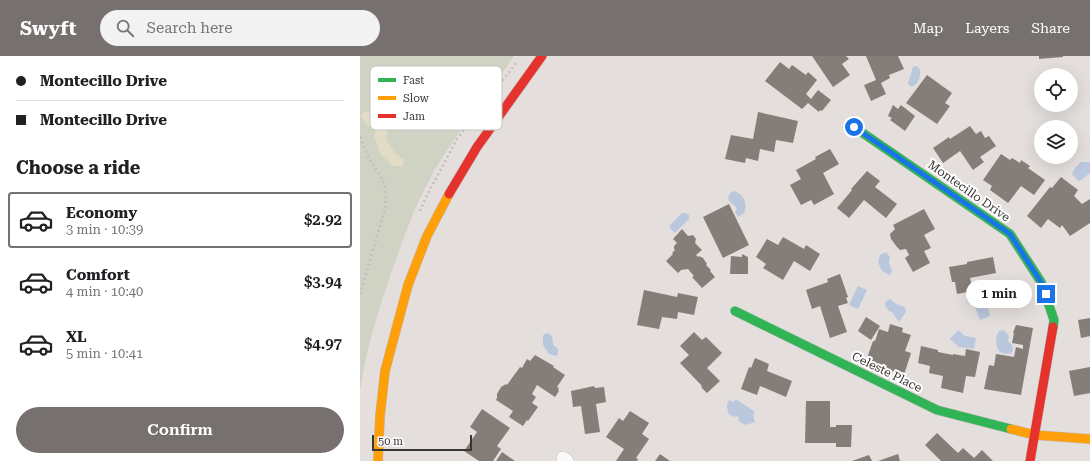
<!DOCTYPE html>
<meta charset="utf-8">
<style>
:root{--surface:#fff;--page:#f2f2f2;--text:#202124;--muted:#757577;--line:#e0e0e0;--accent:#76716f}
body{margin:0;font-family:"Roboto Serif",serif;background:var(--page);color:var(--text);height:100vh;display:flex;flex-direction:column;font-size:15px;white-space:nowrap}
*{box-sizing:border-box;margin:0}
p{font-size:13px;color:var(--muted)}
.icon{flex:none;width:22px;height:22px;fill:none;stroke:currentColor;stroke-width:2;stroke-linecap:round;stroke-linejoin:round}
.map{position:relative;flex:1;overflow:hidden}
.drawer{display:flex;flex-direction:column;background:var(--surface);width:360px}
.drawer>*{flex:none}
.guide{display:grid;align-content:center;height:88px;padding:0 16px;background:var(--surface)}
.tools{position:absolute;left:674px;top:12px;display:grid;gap:8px}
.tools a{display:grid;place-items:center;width:44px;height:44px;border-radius:50%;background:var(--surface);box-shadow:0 4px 16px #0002;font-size:20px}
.scale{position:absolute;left:12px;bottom:10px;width:100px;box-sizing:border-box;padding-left:4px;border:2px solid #3a3634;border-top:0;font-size:11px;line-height:14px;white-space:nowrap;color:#3a3634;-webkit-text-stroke:3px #fff;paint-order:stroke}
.end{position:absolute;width:18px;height:18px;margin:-9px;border:5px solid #1a73e8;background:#fff;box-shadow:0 0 0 2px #fff}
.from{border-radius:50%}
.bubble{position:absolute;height:28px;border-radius:14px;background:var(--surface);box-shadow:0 4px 16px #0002;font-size:13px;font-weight:600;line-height:28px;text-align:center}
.guide b{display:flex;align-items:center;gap:14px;height:38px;font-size:15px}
.guide b+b{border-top:1px solid var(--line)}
.guide i{width:10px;height:10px;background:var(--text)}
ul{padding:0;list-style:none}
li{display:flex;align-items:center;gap:12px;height:56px;margin:0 8px 6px;padding:0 8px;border:2px solid transparent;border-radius:4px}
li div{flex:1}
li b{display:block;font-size:15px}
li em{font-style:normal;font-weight:600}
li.selected{border-color:var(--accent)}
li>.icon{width:36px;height:36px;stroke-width:1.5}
h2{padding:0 16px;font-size:18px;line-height:48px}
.cta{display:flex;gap:8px;margin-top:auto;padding:8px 16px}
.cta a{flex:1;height:46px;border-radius:24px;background:var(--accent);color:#fff;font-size:16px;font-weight:600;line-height:46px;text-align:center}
header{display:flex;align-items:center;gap:24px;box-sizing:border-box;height:56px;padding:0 20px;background:var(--accent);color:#fff}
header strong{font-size:19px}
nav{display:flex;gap:22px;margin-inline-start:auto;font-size:14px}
.search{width:280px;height:36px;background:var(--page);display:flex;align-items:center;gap:10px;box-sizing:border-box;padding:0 14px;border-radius:22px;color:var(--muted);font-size:15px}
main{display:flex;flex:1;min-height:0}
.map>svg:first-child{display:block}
.green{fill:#d0d2c4}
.sand{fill:#e2dbc5}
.water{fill:#bac8dd}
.building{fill:#857e78}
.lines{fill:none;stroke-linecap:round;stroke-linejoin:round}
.street-casing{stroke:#bebab8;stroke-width:14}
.fast-casing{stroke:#bebab8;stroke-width:10}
.slow-casing{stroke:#bebab8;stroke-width:10}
.jam-casing{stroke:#bebab8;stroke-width:10}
.path{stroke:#c1bfbe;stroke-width:2.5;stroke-dasharray:2 3;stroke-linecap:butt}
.street{stroke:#fbfafa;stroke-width:13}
.fast{stroke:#30b455;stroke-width:9}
.slow{stroke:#ff9f0a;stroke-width:9}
.jam{stroke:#e5322d;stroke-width:9}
.route{stroke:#1a73e8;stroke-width:5}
.labels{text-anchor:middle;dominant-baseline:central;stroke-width:4;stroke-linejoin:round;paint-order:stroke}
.street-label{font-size:12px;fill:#3a3634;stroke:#fff}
.key{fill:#fff;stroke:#c4c3c2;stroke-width:1}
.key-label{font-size:11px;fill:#3a3634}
</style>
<header>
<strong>Swyft</strong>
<div class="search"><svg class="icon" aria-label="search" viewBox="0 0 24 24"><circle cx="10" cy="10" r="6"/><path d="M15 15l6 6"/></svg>Search here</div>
<nav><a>Map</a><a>Layers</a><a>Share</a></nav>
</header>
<main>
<section class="drawer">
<div class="guide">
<b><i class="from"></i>Montecillo Drive</b>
<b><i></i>Montecillo Drive</b>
</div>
<h2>Choose a ride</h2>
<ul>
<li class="selected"><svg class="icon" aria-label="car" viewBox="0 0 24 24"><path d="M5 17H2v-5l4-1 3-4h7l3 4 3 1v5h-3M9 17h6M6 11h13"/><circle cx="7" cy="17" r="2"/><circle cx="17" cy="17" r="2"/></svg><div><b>Economy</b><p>3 min · 10:39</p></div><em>$2.92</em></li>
<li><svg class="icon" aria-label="car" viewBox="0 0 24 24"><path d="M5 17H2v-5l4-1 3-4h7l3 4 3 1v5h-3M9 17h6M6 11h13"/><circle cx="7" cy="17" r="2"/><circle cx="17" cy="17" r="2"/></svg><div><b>Comfort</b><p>4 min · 10:40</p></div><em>$3.94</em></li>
<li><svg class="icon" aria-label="car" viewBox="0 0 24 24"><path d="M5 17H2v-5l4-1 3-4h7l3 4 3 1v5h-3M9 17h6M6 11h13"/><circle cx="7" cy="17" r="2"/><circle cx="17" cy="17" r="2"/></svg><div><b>XL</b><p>5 min · 10:41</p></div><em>$4.97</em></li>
</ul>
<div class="cta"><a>Confirm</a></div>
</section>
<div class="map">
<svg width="730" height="405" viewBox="0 0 730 405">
<rect width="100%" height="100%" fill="#e4dfdc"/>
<path class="green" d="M0 0H154C129 38 99 73 76 112 57 144 45 178 33 212 19 252 6 293 0 335Z"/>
<path class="sand" d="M38 11 50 18 54 28C46 37 39 34 32 44 23 56 30 72 26 84L35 97 44 103V107L42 110H33L20 98 18 89 14 83 15 72C9 72 2 65 1 59L4 56 14 54C17 41 30 38 35 26 37 22 37 16 38 11Z"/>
<g class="water">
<path d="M556 10 560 13C561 19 559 28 552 31L548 28 553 11Z"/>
<polygon points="721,106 730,106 730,117 721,124 718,125 712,118 715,112"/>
<path d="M374 135C384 138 388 148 384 157L378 161 375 156 377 152 369 145 368 141 371 136Z"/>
<polygon points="322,157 326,157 329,159 329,163 315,177 310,172 310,169"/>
<polygon points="526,196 530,201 529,207 532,215 530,219 522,215 518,206 520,199"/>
<polygon points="498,230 507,234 498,253 489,249"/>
<polygon points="624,235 630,260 620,264 614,248 609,248 606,243"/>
<polygon points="530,243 536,248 545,251 546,256 539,266 532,256 529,255 525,250 526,245"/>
<polygon points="598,274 605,280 616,282 614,293 599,291 590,283"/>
<path d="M642 274 645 275 649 280 648 285 652 289 653 293 652 297 645 298 640 296C635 291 635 280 639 275Z"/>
<polygon points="188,277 192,280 193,288 198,293 198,298 196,300 189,298 183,289 183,280 184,278"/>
<polygon points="376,343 395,356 393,359 395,366 386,369 378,365 379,362 377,360 373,361 368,357 367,349 369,344 373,346"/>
</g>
<g class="building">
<polygon points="452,0 486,0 489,3 482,8 490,19 473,31"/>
<polygon points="506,0 538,0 544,13 529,19 530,22 521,27 526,38 511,45 504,29 516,24"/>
<polygon points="679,0 703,0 703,1 679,3"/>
<polygon points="420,6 429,13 432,9 446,19 448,16 457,24 446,38 451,43 458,34 471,44 462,55 460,54 459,56 448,47 442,53 405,25"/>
<polygon points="567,19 592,37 585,47 590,50 577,68 546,47"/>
<polygon points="533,49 538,53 541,49 555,60 545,75 530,64 532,62 528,60"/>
<polygon points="398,56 438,65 433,87 416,84 414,96 400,93 398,105 386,102 385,107 365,103 371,79 393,83"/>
<polygon points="610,70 616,78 621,75 625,82 629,80 636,90 620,101 624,106 613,114 600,95 583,107 573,92 589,81 590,83"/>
<polygon points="470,93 479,108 463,117 474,138 454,149 451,144 441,149 430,129 441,123 436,114 456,103 455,101"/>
<polygon points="641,98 650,104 652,102 660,107 661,104 670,110 668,112 685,124 674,139 661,130 648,147 630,134 632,130 623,124"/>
<polygon points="507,115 520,125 515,131 537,148 526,162 504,144 489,162 477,152 492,134 491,133"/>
<polygon points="701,121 718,134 714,140 722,148 730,143 730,167 710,180 702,169 700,172 688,163 681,172 667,160 690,131 692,132"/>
<polygon points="369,148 389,189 363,202 343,161"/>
<polygon points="564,153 575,173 564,179 571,192 564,195 570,207 553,216 545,202 549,199 546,193 540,194 537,191 531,183 530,178 535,173 533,169"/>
<polygon points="322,173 328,180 333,179 336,183 335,187 342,194 336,199 338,201 339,200 343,202 347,208 346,209 351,214 350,215 355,221 342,232 332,221 334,220 328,213 321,214 318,217 306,205 313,198 312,197 315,194 314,193 314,190 317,187 313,183"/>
<polygon points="423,181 444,193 446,189 460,198 450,215 434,205 423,224 403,212 406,208 396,201 407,183 418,189"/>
<polygon points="382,198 388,201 388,218 370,218 371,200 382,201"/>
<polygon points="633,201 636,217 610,222 613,235 597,238 595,226 592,226 589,211 607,208 607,206"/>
<polygon points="480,218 488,241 486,242 488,247 478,250 487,276 470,282 460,250 452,253 446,234 468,226 467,223"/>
<polygon points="284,234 317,241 318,237 338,241 334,259 318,256 317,263 302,261 299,273 277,269"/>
<polygon points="506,261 520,270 511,284 498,275"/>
<polygon points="730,262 730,280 721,282 718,264"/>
<polygon points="530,268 543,272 542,276 551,279 545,295 551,297 544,319 529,314 529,316 505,308 513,285 515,285 519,273 528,276"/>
<polygon points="656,269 673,272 661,339 624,333 629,309 634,310 636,298 654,301 656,291 663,293 663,289 652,287 654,277 653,277"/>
<polygon points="334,276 342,284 346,281 362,297 347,312 360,325 347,337 341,331 342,330 320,307 329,299 320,290"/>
<polygon points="561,290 578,294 578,296 593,299 593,298 605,300 606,293 620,296 615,321 606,320 603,337 581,332 583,320 569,317 570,310 558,307"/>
<polygon points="175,299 194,310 193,311 205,319 197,331 199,332 198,334 199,335 195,341 177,329 172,338 176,341 172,347 178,351 168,365 167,364 163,370 149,361 153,355 136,344 137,342 137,338 141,331 146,328 147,329 160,311 162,312 167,303 170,305"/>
<polygon points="395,302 409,308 407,315 432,325 426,341 400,330 397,339 381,333 389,311 391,312"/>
<polygon points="730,311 730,337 714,340 709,315"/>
<polygon points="234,330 235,332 244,331 246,346 236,348 240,376 225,378 221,350 213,351 211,335"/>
<polygon points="446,345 470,345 470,371 476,371 476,369 492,369 491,391 476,391 476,387 445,387"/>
<polygon points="122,353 150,372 137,390 141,393 133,405 119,405 104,395 117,376 110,371"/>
<polygon points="270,355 289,367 282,378 289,383 276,402 278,403 277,405 256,405 264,393 246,381 259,362 263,365"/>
<polygon points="577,377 598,397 603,392 614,402 622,394 633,405 581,405 565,389"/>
<polygon points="142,396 155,405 136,405"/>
<polygon points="300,398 310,405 295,405"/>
<polygon points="538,398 540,405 518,405"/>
<polygon points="509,399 512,405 492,405"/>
</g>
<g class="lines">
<defs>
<polyline id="street" points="203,402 207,405"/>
<g id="fast">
<polyline points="494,71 650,178 681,226 694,264 693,271"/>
<polyline points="375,255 577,354 651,373"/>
</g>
<g id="slow">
<polyline points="651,373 675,379 730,383"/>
<polyline points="18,405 20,360 25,315 48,229 67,180 89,138"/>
</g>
<g id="jam">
<polyline points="89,138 117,91 182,0"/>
<polyline points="670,405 693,271"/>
</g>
</defs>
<use href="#street" class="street-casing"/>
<use href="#fast" class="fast-casing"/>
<use href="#slow" class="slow-casing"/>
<use href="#jam" class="jam-casing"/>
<g class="path">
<polyline points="0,81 7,98 24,127 26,139 25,152 0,239"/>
<polyline points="60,155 66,141 97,83 157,6"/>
</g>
<use href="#street" class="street"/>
<use href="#fast" class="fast"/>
<use href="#slow" class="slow"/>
<use href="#jam" class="jam"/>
</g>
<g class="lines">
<polyline class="route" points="494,71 650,178 681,226 686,238"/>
</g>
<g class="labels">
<g class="street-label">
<text transform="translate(609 135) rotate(35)">Montecillo Drive</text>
<text transform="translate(527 316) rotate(26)">Celeste Place</text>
</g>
</g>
<rect x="10" y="10" width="132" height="64" rx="6" class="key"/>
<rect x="18" y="22" width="18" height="4" fill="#30b455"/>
<rect x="18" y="40" width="18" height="4" fill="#ff9f0a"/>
<rect x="18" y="58" width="18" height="4" fill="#e5322d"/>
<g class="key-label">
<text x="43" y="28">Fast</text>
<text x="43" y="46">Slow</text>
<text x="43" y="64">Jam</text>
</g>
</svg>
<div class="tools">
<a><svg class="icon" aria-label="locate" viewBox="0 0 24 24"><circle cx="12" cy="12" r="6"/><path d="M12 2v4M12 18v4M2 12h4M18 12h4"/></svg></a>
<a><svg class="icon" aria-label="layers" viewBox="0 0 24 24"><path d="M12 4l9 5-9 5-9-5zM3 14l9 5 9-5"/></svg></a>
</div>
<div class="scale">50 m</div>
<i class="end from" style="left:494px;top:71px"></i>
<i class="end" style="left:686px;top:238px"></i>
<div class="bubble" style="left:606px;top:224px;width:66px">1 min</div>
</div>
</main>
